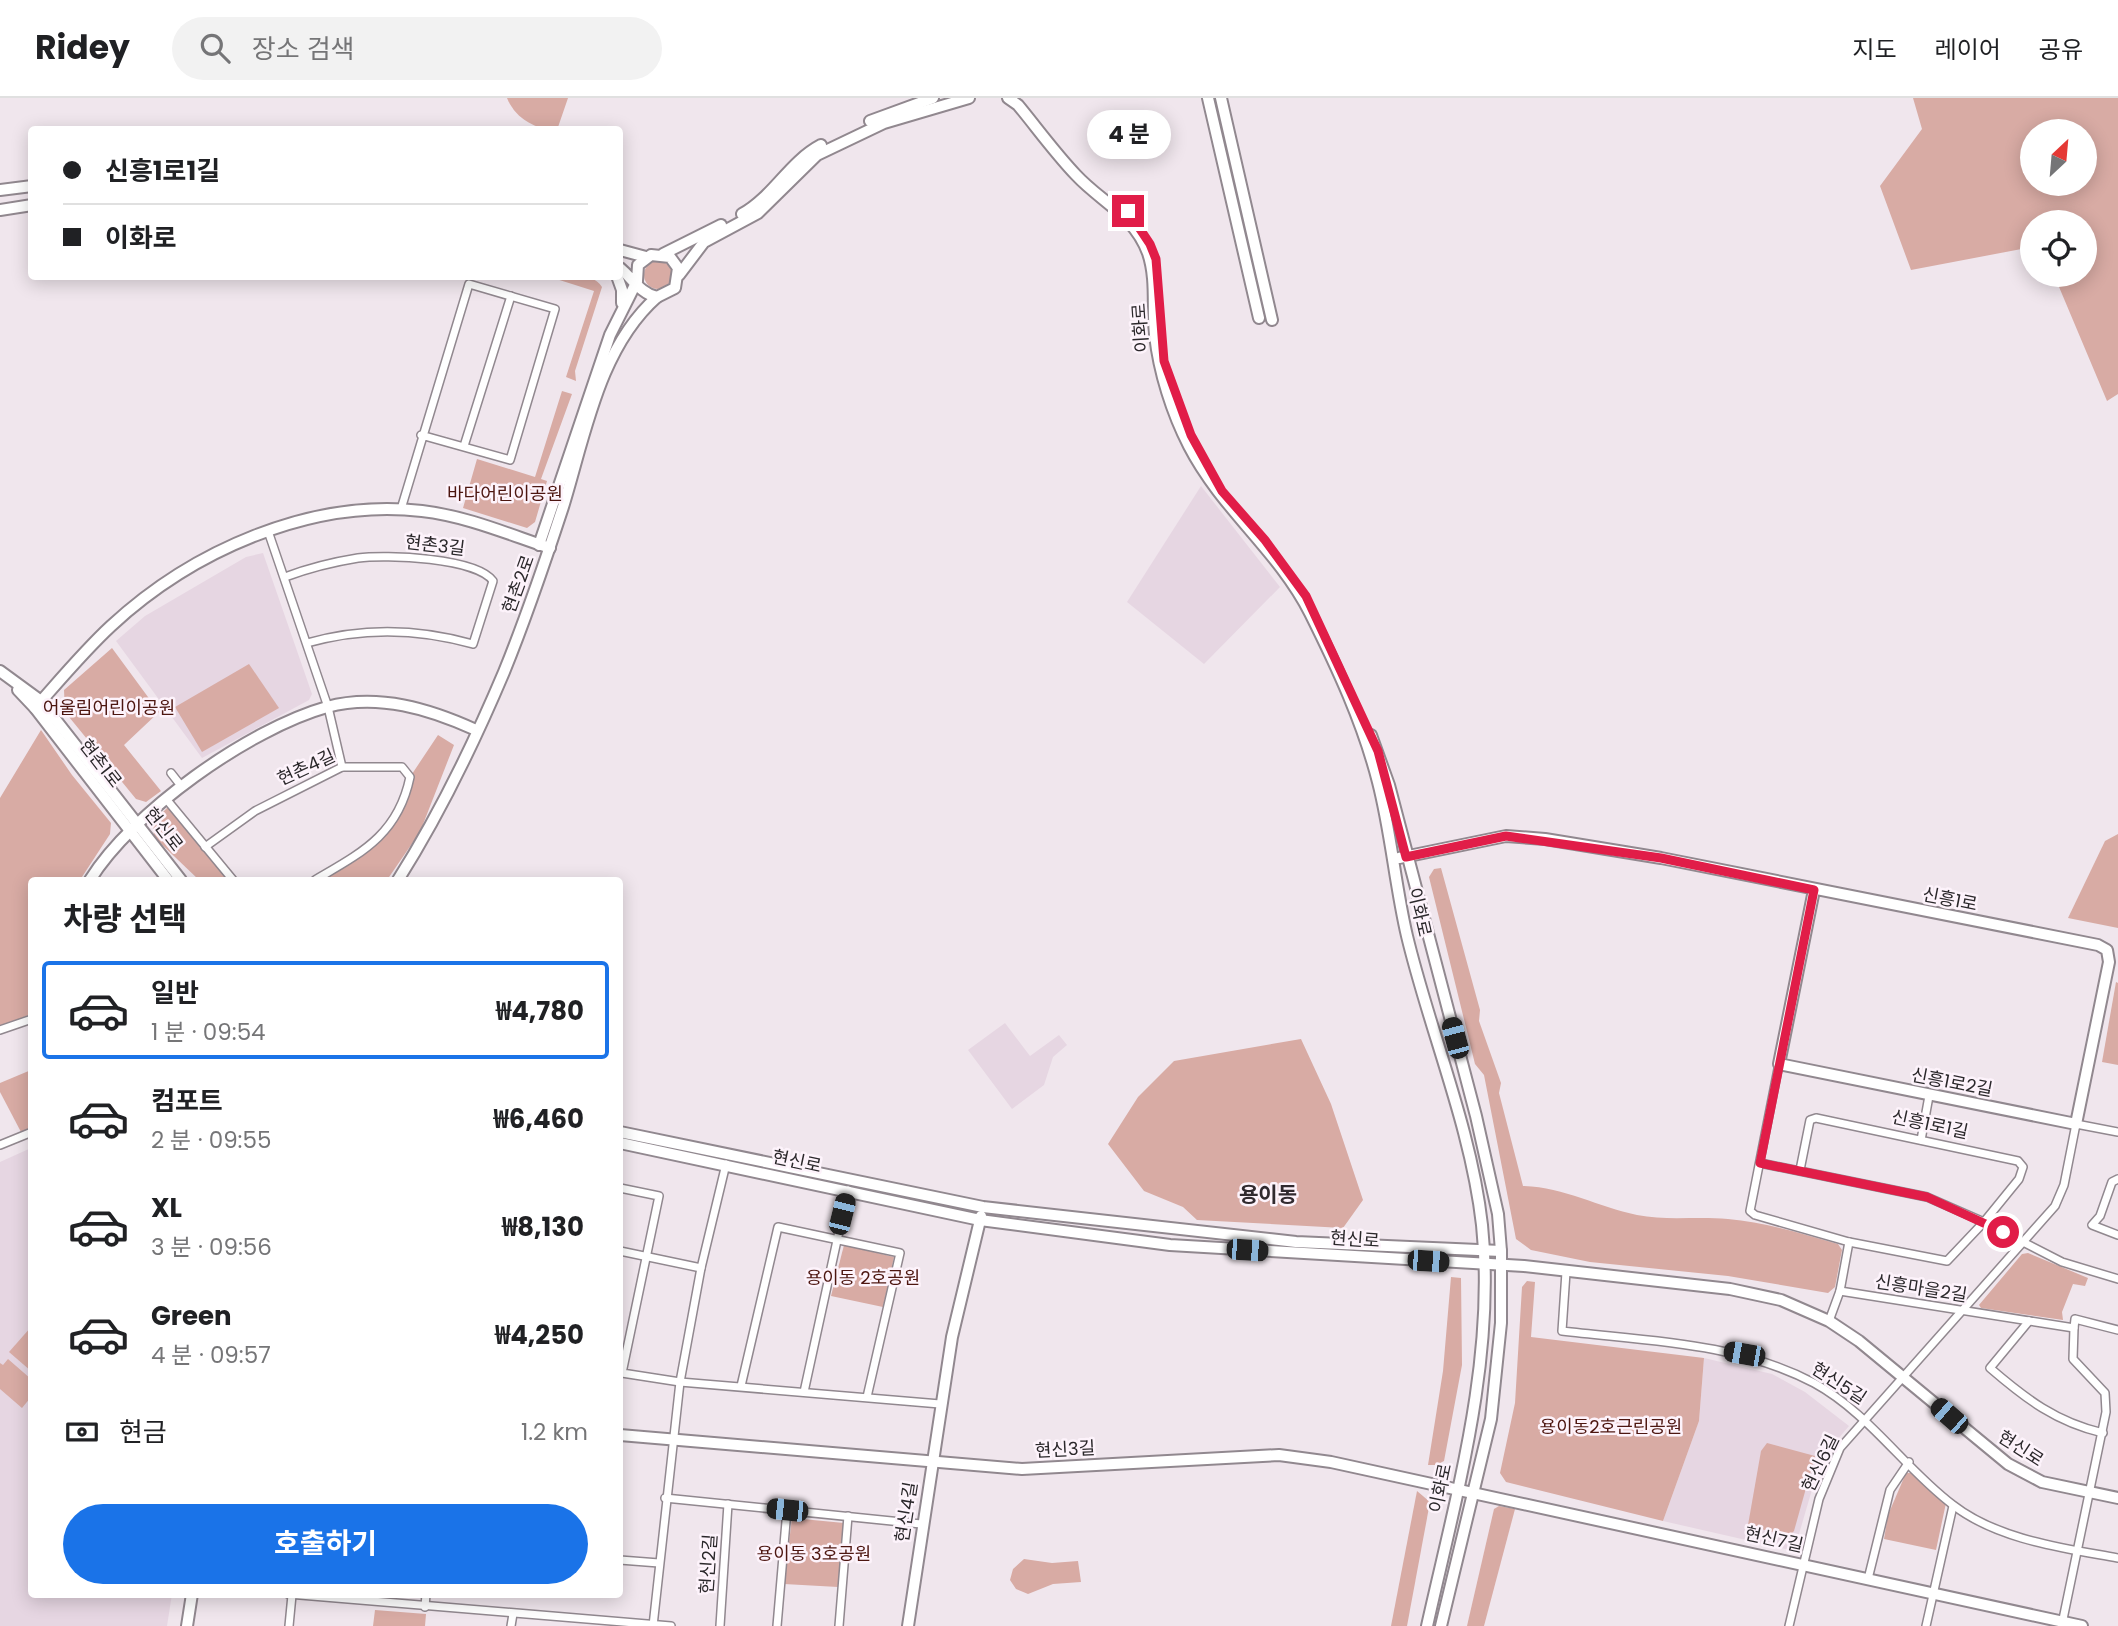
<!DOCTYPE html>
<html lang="ko">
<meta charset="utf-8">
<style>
:root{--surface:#fff;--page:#f2f2f2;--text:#202124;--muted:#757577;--line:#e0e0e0;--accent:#1a73e8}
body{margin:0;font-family:Poppins,"Noto Sans KR",sans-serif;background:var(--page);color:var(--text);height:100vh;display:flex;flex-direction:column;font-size:26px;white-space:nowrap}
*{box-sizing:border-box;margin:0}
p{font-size:23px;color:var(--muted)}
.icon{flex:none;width:38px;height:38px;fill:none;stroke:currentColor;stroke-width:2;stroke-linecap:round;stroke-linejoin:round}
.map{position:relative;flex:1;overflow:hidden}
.details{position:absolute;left:28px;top:779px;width:595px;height:721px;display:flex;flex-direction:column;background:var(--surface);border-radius:7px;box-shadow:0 4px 18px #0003}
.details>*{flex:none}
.guide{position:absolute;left:28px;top:28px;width:595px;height:154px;border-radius:7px;box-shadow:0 4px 18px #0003;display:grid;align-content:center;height:154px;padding:0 35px;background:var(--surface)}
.needle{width:46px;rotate:26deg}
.fabs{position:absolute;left:2020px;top:21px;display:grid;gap:14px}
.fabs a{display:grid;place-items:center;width:77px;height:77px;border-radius:50%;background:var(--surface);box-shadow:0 4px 18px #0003;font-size:35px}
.end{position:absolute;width:32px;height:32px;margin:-16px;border:9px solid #e11d48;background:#fff;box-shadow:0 0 0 4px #fff}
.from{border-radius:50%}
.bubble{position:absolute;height:49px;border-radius:24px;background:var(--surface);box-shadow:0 4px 18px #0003;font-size:23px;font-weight:700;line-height:49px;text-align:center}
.car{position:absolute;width:21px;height:42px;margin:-21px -10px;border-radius:9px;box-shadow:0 0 5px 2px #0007;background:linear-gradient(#222 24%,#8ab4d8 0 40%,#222 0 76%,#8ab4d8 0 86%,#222 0)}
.guide b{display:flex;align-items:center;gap:24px;height:66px;font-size:26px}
.guide b+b{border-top:2px solid var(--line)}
.guide i{width:18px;height:18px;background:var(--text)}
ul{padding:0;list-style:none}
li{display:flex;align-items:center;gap:21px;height:98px;margin:0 14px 10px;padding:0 21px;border:4px solid transparent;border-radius:7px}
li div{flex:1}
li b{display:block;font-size:26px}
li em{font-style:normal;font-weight:700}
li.current{border-color:var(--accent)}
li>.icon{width:63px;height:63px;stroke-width:1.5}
h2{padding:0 35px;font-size:32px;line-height:84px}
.pay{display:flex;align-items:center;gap:18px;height:77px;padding:0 35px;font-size:26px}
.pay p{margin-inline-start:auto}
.action{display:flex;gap:14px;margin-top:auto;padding:14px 35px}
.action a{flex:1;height:80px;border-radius:42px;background:var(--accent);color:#fff;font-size:28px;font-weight:700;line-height:80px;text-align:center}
header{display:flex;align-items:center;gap:42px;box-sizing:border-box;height:98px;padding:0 35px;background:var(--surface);border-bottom:2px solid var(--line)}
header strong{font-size:33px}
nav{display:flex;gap:38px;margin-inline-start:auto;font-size:24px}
.search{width:490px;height:63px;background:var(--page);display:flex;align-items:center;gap:18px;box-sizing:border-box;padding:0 24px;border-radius:38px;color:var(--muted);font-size:26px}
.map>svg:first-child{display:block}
.built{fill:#e6d6e2}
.green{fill:#d8aba4;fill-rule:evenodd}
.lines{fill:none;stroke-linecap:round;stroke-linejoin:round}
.street-casing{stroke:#91888f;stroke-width:10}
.secondary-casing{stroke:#91888f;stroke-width:14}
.street{stroke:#fff;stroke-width:7}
.secondary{stroke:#fff;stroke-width:10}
.route{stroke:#e11d48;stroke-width:9}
.labels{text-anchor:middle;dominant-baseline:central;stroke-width:5;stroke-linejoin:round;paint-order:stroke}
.street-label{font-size:18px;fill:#2b282b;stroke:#fdf3fb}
.park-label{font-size:18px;fill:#4d1610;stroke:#fdf3fb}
.quarter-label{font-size:21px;font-weight:bold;fill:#312a2f;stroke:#fdf3fb}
</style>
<header>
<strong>Ridey</strong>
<div class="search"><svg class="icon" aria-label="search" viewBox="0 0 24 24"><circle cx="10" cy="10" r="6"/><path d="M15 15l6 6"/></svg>장소 검색</div>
<nav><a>지도</a><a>레이어</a><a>공유</a></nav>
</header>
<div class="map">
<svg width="2118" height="1528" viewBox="0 0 2118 1528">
<rect width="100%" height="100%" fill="#f0e6ed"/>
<g class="built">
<polygon points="1201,388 1280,489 1204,566 1127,504"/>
<polygon points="263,455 312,596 309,602 202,660 116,543 145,518 246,459"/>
<polygon points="1005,925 1030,958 1059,937 1067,947 1053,959 1044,987 1012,1011 968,952"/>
<polygon points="31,1050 32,1496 172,1496 167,1528 0,1528 0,1064"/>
<polygon points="1704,1260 1772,1276 1805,1294 1849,1328 1821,1361 1794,1453 1663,1423 1699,1323"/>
</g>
<g class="green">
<path d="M507 0H568L557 32C535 32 515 20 507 0Z"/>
<path d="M1913 0H2118V296L2107 303 2054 177H2084V124H2032V149L1911 172 1880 88 1922 31ZM2084 33V86H2032V33Z"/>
<circle cx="658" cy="177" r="14"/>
<path d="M550 179C567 178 592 173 602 189L575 273 576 283 566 279 594 193Z"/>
<polygon points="562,293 572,296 541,381 547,383 535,424 527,430 463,410 477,361 535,379"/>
<polygon points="112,550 159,614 124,647 161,693 146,704 136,701 65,614 64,592"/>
<polygon points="249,566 279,610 202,654 175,609"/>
<polygon points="41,632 72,677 111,725 110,736 80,782 32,782 31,916 0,929 0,700"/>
<polygon points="438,637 454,647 420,734 387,782 315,782 383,736 410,679"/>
<polygon points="171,706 233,782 199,782 154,739 153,724"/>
<polygon points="2118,736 2118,830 2068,820 2105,743"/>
<path d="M1441 770 1480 912 1479 923 1501 985 1499 995 1523 1088C1564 1089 1598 1109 1637 1117 1667 1123 1697 1118 1728 1121 1765 1124 1802 1136 1838 1146L1842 1152 1835 1189 1828 1195 1728 1178 1590 1164 1531 1152 1516 1141 1484 977 1475 966 1429 779 1434 771Z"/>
<polygon points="2116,884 2118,885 2118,967 2102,964"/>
<polygon points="1301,941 1331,1006 1363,1102 1343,1130 1197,1122 1183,1109 1144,1093 1108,1046 1138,999 1174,963"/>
<polygon points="31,972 31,1029 21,1034 0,994 0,985"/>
<polygon points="844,1147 894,1159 883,1209 831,1198"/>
<polygon points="2028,1155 2088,1180 2085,1188 2073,1186 2062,1214 2063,1222 1981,1210 1979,1207 2022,1156"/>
<polygon points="1451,1179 1461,1180 1462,1267 1444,1363 1436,1367 1428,1367 1443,1273"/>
<polygon points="1527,1183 1535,1184 1531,1239 1704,1260 1699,1323 1663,1423 1506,1384 1500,1375 1515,1305 1522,1189"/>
<polygon points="31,1229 32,1230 31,1273 9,1254"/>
<polygon points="8,1261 31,1281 31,1299 22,1310 0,1291 0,1265 3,1267"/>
<polygon points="1767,1345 1815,1358 1794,1433 1788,1439 1748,1427 1761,1353"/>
<polygon points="1906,1375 1912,1375 1946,1405 1936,1452 1884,1441 1888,1417"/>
<polygon points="1417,1393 1430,1404 1407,1528 1391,1528"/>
<polygon points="1499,1408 1515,1411 1484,1528 1467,1528 1494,1411"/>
<polygon points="792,1420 844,1425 838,1489 784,1486"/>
<polygon points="1024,1461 1052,1465 1078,1463 1081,1484 1053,1486 1028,1496 1016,1491 1010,1482 1013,1471"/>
<polygon points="375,1512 426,1516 425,1528 373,1528"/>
</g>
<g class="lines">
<defs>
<g id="street">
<polyline points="464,348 511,198"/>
<polyline points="401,411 469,186 555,211 510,362 421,337"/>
<polyline points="268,433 328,609 342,669"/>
<path d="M285 479C309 470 333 464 358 460 386 456 477 460 493 483L473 546C417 530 363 529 307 545"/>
<polyline points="171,675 182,689"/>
<polyline points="167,702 233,782"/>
<path d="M205 749 255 713 342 669H402L410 679C398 737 361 755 315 782"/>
<polyline points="0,932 32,921"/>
<polyline points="1779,966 1750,1113 1755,1117 1849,1144 1947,1163 1984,1124 2062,1164 2118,1181"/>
<polyline points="1921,1042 1929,998"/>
<polyline points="0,1047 32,1034"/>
<polyline points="1760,1065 1927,1099 1984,1124 2019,1081 2023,1069 2018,1063 1816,1020 1810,1022 1800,1072"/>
<polyline points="2118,1081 2112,1084 2100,1118 2092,1127 2118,1137"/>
<polyline points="620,1090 659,1098 622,1275 680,1284 940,1306"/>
<polyline points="620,1153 701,1170"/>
<path d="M1566 1174 1562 1233C1647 1243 1736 1244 1814 1285 1869 1315 1904 1370 1953 1407 1998 1442 2064 1450 2118 1460"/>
<polyline points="1840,1193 1849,1144"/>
<polyline points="1829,1223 1840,1193 2074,1230 2075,1221 2118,1232"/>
<path d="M2029 1223 1990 1270C2026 1301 2056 1324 2103 1335"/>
<polyline points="741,1288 778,1129 900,1155 867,1299"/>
<polyline points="804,1294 848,1092"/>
<polyline points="665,1400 921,1426"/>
<polyline points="620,1462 659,1465"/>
<polyline points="1868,1481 1890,1392 1909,1364"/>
<polyline points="288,1496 671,1528"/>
<polyline points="425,1509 426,1496"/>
<polyline points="2062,1526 2106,1314 2105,1295 2073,1261 2074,1230"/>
<polyline points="289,1528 292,1497"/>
<polyline points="511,1528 513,1516"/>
<polyline points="653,1528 680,1284 701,1170 726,1066"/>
<polyline points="720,1528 728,1406"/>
<polyline points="777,1528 787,1412"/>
<polyline points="839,1528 848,1418"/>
<polyline points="1789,1528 1819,1401 1840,1350 2055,1108 2064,1087 2076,1026 2118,1034"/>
<polyline points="1926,1528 1953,1408"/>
</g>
<g id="secondary">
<path d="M1008 0 1018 7C1037 30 1055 55 1076 77 1101 104 1134 117 1148 155 1157 182 1152 209 1155 237 1159 274 1172 315 1189 348 1222 412 1278 452 1310 515 1337 569 1363 625 1378 684 1391 734 1395 787 1407 838 1430 934 1471 1029 1482 1127 1496 1261 1456 1398 1427 1528"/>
<polyline points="1208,0 1259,220"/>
<polyline points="1221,0 1272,222"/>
<polyline points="870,23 933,0"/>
<polyline points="0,92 32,88"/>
<polyline points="0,112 32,107"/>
<path d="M742 116C773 99 789 64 821 47"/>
<polyline points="620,152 646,159"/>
<polyline points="663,156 721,127"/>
<path d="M620 170C632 180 641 196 657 199L675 190 678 170 670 159 651 157 638 167 637 183"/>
<polyline points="679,177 704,144 758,115 817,57 884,25 969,0"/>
<polyline points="617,178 622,192 622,205"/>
<polyline points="539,447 610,237 637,183"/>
<polyline points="0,573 41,603 181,782"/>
<polyline points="18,592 35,610 168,782"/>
<path d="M35 610C60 582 84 553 111 528 192 453 311 400 422 413 466 418 508 436 550 450"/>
<polyline points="1371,637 1389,687 1476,1018 1498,1116 1501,1153 1501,1225 1491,1321 1441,1528"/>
<polyline points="1399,760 1506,738 1545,741 1661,760 2098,847 2107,852 2109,864 2076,1026 1779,966 1814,792"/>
<path d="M90 782C132 714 249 631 327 609 378 595 430 611 476 632"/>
<path d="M398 782C439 717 474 645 504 574 526 520 545 464 563 409 585 338 599 250 657 199"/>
<polyline points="620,1034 983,1109 1296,1144 1501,1153"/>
<polyline points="620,1045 980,1122 1170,1147 1524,1168 1730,1191 1781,1202 1829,1223 1859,1243 2008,1366 2042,1384 2118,1400"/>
<polyline points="620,1337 1022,1371 1279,1357 1331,1364 2082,1528"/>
<polyline points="187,1528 192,1496"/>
<polyline points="908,1528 952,1239 981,1118"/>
</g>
</defs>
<use href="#street" class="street-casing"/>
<use href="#secondary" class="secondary-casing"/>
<use href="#street" class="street"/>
<use href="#secondary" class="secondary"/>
</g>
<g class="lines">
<polyline class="route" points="1128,113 1150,146 1156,161 1164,263 1191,337 1222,393 1265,442 1306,498 1378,653 1406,759 1506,738 1661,760 1814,792 1760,1065 1927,1099 2003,1134"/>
</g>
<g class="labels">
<g class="street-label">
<text transform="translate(1140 230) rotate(-94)">이화로</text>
<text transform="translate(435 447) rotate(7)">현촌3길</text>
<text transform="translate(518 486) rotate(-70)">현촌2로</text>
<text transform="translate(101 665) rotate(52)">현촌1로</text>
<text transform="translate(306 669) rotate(-25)">현촌4길</text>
<text transform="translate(164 731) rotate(52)">현신로</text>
<text transform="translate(1950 801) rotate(11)">신흥1로</text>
<text transform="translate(1420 814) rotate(77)">이화로</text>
<text transform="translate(1952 984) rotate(11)">신흥1로2길</text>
<text transform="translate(1930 1026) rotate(12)">신흥1로1길</text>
<text transform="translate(797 1063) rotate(12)">현신로</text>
<text transform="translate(1355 1141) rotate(4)">현신로</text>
<text transform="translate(1921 1190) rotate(9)">신흥마을2길</text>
<text transform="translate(1839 1285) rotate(33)">현신5길</text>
<text transform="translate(2021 1350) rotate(33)">현신로</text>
<text transform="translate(1065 1351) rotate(-3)">현신3길</text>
<text transform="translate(1820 1365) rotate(-64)">현신6길</text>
<text transform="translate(1440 1390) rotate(-78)">이화로</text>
<text transform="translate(906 1414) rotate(-81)">현신4길</text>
<text transform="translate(1774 1441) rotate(13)">현신7길</text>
<text transform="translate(708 1466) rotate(-86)">현신2길</text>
</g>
<g class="park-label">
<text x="505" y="395">바다어린이공원</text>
<text x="109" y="609">어울림어린이공원</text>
<text x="863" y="1179">용이동 2호공원</text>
<text x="1611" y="1328">용이동2호근린공원</text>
<text x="814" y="1455">용이동 3호공원</text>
</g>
<g class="quarter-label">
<text x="1268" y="1096">용이동</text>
</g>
</g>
</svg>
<div class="fabs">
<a><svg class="needle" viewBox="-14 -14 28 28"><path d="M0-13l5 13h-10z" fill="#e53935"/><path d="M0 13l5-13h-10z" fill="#757577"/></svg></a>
<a><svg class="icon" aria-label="locate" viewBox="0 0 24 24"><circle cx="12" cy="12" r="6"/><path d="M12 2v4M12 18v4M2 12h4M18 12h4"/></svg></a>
</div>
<i class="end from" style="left:2003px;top:1134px"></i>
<i class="end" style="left:1128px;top:113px"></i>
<div class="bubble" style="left:1087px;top:12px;width:84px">4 분</div>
<i class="car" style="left:1455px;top:940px;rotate:345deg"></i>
<i class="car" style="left:842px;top:1116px;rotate:14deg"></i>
<i class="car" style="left:1247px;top:1152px;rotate:94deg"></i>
<i class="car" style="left:1428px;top:1163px;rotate:94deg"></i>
<i class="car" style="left:1744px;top:1256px;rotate:280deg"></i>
<i class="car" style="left:1949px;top:1318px;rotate:311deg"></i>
<i class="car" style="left:787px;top:1412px;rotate:276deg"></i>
<div class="guide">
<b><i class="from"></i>신흥1로1길</b>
<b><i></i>이화로</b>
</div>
<section class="details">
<h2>차량 선택</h2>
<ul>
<li class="current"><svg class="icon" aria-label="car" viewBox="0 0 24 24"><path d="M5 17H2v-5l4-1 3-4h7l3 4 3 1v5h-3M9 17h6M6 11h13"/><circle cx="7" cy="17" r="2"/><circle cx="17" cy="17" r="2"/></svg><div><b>일반</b><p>1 분 · 09:54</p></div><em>₩4,780</em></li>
<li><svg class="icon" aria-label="car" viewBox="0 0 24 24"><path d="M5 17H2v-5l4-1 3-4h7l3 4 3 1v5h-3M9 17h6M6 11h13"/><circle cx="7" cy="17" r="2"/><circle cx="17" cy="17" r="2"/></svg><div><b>컴포트</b><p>2 분 · 09:55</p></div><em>₩6,460</em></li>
<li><svg class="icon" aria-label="car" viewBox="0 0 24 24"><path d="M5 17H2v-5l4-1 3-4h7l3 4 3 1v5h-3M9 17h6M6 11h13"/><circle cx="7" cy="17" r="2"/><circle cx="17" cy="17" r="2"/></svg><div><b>XL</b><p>3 분 · 09:56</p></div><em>₩8,130</em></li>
<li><svg class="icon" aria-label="car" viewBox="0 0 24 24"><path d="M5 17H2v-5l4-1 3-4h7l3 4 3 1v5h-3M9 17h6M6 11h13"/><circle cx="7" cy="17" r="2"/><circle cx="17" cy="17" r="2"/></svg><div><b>Green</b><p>4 분 · 09:57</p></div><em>₩4,250</em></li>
</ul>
<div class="pay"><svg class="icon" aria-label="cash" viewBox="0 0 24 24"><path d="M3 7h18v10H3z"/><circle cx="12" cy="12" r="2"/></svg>현금<p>1.2 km</p></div>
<div class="action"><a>호출하기</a></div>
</section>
</div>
